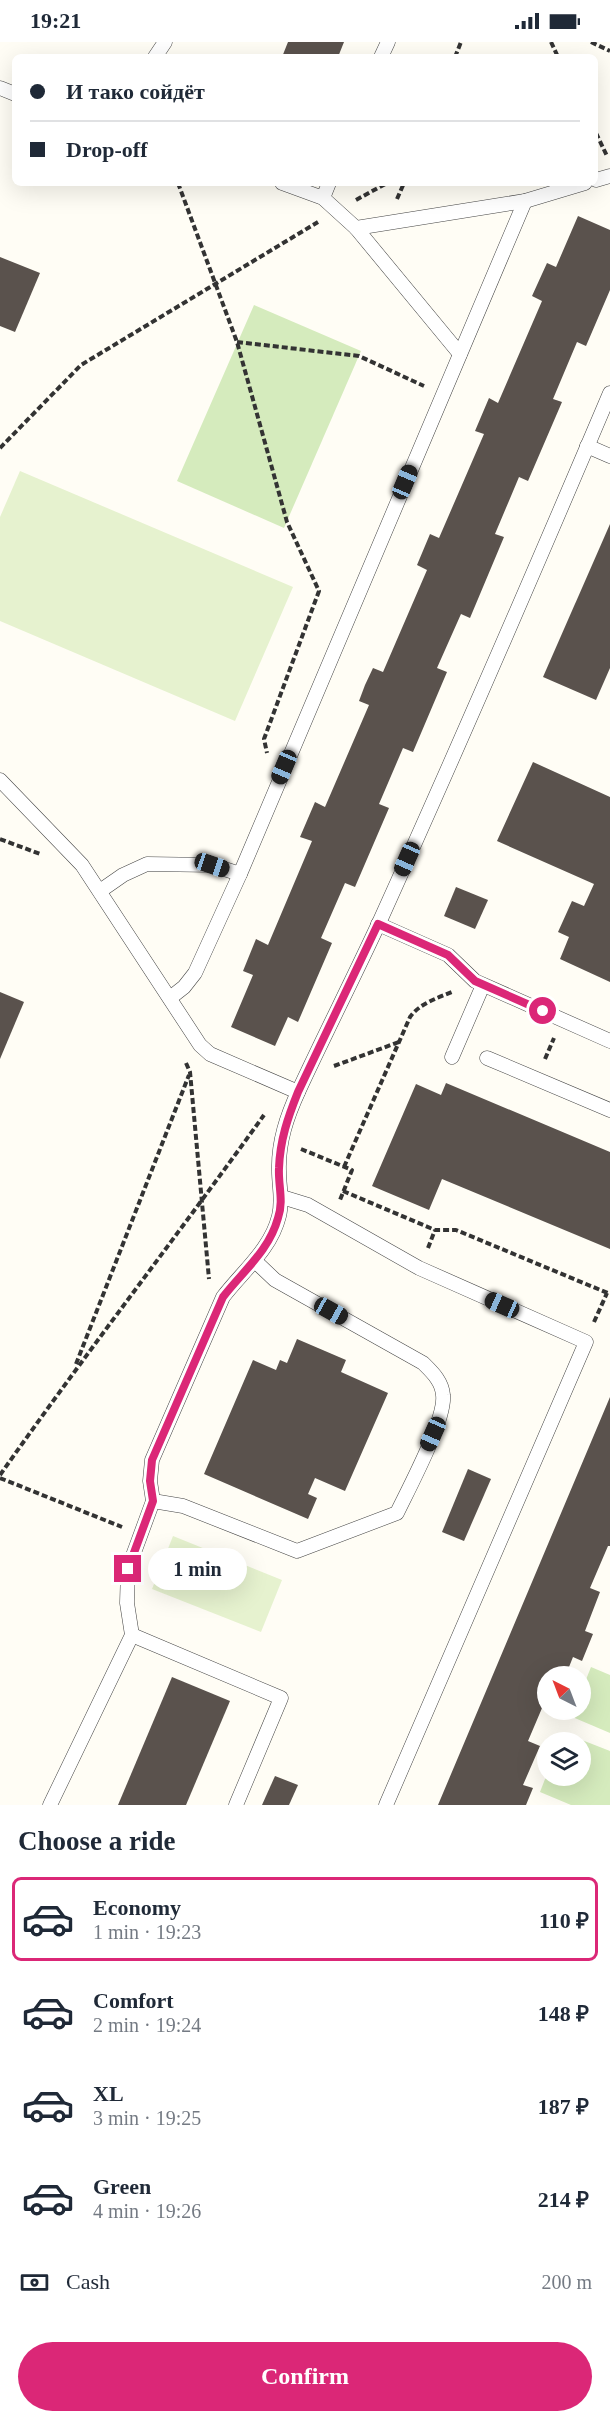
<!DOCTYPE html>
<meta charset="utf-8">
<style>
:root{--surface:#fff;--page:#f6f6f7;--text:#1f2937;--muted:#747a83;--line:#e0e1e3;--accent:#db2777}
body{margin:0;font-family:Georgia,serif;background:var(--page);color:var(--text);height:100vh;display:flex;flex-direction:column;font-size:22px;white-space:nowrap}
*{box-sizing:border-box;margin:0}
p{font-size:20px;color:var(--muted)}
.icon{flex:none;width:33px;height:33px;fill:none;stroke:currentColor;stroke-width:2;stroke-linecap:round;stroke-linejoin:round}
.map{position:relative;height:1763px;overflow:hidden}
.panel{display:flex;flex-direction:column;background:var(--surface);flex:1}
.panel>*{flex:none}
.banner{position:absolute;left:12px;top:12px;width:586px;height:132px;border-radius:9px;box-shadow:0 6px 24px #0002;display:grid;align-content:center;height:132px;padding:0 18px;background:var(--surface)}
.needle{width:39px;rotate:318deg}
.controls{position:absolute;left:537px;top:1624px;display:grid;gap:12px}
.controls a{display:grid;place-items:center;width:54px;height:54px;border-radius:50%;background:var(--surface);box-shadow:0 6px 24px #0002;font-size:30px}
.end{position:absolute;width:27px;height:27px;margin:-14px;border:8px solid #db2777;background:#fff;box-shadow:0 0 0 3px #fff}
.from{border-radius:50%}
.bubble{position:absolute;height:42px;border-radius:21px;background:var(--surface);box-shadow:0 6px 24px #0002;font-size:20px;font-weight:600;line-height:42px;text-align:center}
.car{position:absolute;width:18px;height:36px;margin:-18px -9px;border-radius:8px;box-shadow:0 0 4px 2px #0007;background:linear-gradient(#222 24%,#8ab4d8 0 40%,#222 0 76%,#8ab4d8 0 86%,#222 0)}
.banner b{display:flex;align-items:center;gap:21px;height:57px;font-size:22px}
.banner b+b{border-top:2px solid var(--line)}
.banner i{width:15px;height:15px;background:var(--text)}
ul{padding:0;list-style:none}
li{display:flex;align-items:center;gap:18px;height:84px;margin:0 12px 9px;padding:0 6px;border:3px solid transparent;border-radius:9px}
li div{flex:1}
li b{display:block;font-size:22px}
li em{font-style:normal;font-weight:600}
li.selected{border-color:var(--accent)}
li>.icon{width:54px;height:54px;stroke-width:1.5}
h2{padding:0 18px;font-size:27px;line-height:72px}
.pay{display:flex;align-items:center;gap:15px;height:66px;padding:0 18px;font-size:22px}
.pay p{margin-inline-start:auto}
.primary-button{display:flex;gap:12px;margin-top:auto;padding:12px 18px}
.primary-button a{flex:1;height:69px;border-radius:36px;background:var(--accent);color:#fff;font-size:24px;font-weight:600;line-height:69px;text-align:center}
.status{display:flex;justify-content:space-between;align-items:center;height:42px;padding:0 30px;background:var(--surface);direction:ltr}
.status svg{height:16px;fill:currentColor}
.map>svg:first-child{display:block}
.green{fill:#d5ebbd}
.pitch{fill:#e6f2cf}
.building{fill:#5a524d}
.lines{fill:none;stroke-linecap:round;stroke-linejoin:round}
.service-casing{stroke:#444;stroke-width:15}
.path{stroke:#333;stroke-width:4;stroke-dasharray:6 3;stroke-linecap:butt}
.service{stroke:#fff;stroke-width:14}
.route{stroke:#db2777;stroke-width:8}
</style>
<div class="status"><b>19:21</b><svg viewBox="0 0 49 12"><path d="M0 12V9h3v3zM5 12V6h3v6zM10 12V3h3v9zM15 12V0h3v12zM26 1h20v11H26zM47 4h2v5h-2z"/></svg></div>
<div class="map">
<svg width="610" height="1763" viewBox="0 0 610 1763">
<rect width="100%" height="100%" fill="#fffdf5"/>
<g class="green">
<polygon points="254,263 361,309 284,486 177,439"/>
<polygon points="591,1625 610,1633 610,1691 570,1674 573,1668 580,1668 581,1650"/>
<polygon points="564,1691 610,1709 610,1763 571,1763 540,1750 547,1732 548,1734 580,1734 580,1701 560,1701"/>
</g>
<g class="pitch">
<polygon points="20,429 293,545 235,679 0,579 0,475"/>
<polygon points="173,1494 282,1538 261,1590 152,1547"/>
</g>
<g class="building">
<polygon points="288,0 344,0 338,15 282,15"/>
<polygon points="578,174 610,188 610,248 586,304 577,300 553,357 562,360 528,439 519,435 495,492 504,495 470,576 461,572 437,626 447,630 413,710 403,706 379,762 389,766 355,845 345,841 321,896 332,901 298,980 288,975 275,1004 231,985 253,933 243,929 256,897 268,903 312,799 300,795 315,760 325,765 369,663 359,659 365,643 373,626 383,630 427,528 417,523 430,492 439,496 484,392 475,389 489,356 498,361 542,259 532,254 547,221 556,225"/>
<polygon points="0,215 40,231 15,290 0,284"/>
<polygon points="610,482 610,626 596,658 543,635"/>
<polygon points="533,720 610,755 610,940 560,917 569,895 558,890 572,859 584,864 594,842 497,799"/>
<polygon points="456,845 488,858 475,887 444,874"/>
<polygon points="0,950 24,960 0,1017"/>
<polygon points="446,1041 610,1110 610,1207 442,1137 429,1168 372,1144 416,1042 441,1053"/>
<polygon points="297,1297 346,1318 341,1330 388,1351 345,1449 315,1436 308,1452 317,1456 308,1477 204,1432 253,1318 276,1328 280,1318 287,1321"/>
<polygon points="610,1355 610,1504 608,1504 590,1546 600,1550 585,1589 593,1592 582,1619 573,1615 565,1635 548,1635 548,1652 528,1699 540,1704 523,1743 533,1746 526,1763 438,1763"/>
<polygon points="468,1427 491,1437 464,1499 442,1490"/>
<polygon points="172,1635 230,1659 186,1763 118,1763"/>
<polygon points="275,1734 298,1743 289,1763 262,1763"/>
</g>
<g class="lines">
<defs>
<g id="service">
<polyline points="155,15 165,0"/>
<polyline points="381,15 388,0"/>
<polyline points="0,46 15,52"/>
<polyline points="596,138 610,134"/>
<polyline points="282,141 323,156 356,186 525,159 585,141"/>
<polyline points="323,156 329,141"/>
<polyline points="356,186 460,312"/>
<polyline points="587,404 610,414"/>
<polyline points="0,738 82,823 200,1003 210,1012 298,1050"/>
<polyline points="100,849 123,833 147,822 212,823 240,832"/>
<polyline points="378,882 448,913 475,939 610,999"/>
<polyline points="170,956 184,945 195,931 240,832 525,159"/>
<polyline points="452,1015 483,943"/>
<polyline points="487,1016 610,1068"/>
<polyline points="282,1155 308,1163 419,1226 586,1300 386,1763"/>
<path d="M153 1459 183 1464 297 1509 397 1471C409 1446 446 1377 443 1353 442 1339 432 1330 423 1321L275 1238 255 1219"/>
<polyline points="132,1593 281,1656 236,1763"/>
<path d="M50 1763 132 1593 127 1561 128 1527 153 1459 150 1439 152 1418 223 1255C243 1229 271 1207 279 1174 283 1158 279 1145 279 1129 278 1100 287 1074 299 1048 325 992 353 937 379 881 458 706 535 528 610 351"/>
</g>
</defs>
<use href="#service" class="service-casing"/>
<g class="path">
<polyline points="551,0 558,15"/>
<polyline points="591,0 610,9"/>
<polyline points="455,15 461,0"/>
<polyline points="596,91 607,114"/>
<polyline points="178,141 237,300 287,480 319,549 264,697 267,711"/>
<polyline points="397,157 404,141"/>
<polyline points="356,158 387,141"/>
<polyline points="237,300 359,314 424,344"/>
<polyline points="0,406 81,323 318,180"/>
<polyline points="0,797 40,812"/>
<polyline points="545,1017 554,996"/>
<polyline points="186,1021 190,1030 209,1237"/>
<polyline points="334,1024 399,1000"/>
<polyline points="301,1107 352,1128 340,1158"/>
<path d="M344 1125 410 975C420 961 438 956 454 949"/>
<polyline points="343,1149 435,1188 456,1188 610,1252"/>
<polyline points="428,1206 435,1188"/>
<polyline points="594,1280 607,1251"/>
<polyline points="76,1322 189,1033"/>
<path d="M0 1433C86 1311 177 1194 264 1073"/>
<polyline points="0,1436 122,1485"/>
</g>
<use href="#service" class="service"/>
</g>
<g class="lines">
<path class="route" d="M128 1527 153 1459 150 1439 152 1418 223 1255C243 1229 269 1209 278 1176 284 1159 278 1143 279 1126 280 1098 288 1075 298 1050L378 882 448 913 475 939 543 969"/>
</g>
</svg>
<div class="controls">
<a><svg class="needle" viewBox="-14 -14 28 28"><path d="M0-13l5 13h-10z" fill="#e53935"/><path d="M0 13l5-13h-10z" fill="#747a83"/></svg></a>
<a><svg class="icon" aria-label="layers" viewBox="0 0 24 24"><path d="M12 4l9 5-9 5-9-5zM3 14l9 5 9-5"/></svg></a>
</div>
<i class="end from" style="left:543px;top:969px"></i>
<i class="end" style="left:128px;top:1527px"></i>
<div class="bubble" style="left:148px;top:1506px;width:99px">1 min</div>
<i class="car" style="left:405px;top:440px;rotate:23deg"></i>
<i class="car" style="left:284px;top:725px;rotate:203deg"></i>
<i class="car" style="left:407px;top:817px;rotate:204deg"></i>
<i class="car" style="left:212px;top:823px;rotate:109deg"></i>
<i class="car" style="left:502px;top:1263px;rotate:294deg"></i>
<i class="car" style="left:331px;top:1269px;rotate:119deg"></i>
<i class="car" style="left:433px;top:1392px;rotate:204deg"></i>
<div class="banner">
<b><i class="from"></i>И тако сойдёт</b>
<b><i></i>Drop-off</b>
</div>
</div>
<section class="panel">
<h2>Choose a ride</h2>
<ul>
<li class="selected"><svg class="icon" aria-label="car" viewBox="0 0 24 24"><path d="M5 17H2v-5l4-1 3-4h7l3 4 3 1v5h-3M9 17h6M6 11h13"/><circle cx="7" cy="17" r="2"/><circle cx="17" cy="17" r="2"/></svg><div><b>Economy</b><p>1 min · 19:23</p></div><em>110 ₽</em></li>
<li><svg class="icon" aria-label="car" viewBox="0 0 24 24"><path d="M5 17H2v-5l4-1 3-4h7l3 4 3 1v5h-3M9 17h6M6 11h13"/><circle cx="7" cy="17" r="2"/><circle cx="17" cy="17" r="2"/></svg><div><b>Comfort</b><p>2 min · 19:24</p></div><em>148 ₽</em></li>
<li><svg class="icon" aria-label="car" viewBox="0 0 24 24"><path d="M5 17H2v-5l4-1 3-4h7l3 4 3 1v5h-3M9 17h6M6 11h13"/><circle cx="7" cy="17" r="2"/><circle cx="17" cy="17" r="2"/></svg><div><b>XL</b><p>3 min · 19:25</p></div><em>187 ₽</em></li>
<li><svg class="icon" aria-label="car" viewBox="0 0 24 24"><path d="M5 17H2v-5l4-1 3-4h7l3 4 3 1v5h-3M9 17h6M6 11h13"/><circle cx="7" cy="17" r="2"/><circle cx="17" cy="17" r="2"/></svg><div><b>Green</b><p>4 min · 19:26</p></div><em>214 ₽</em></li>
</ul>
<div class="pay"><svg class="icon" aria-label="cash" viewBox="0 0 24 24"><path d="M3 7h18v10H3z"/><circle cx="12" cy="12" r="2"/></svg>Cash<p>200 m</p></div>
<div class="primary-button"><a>Confirm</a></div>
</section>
